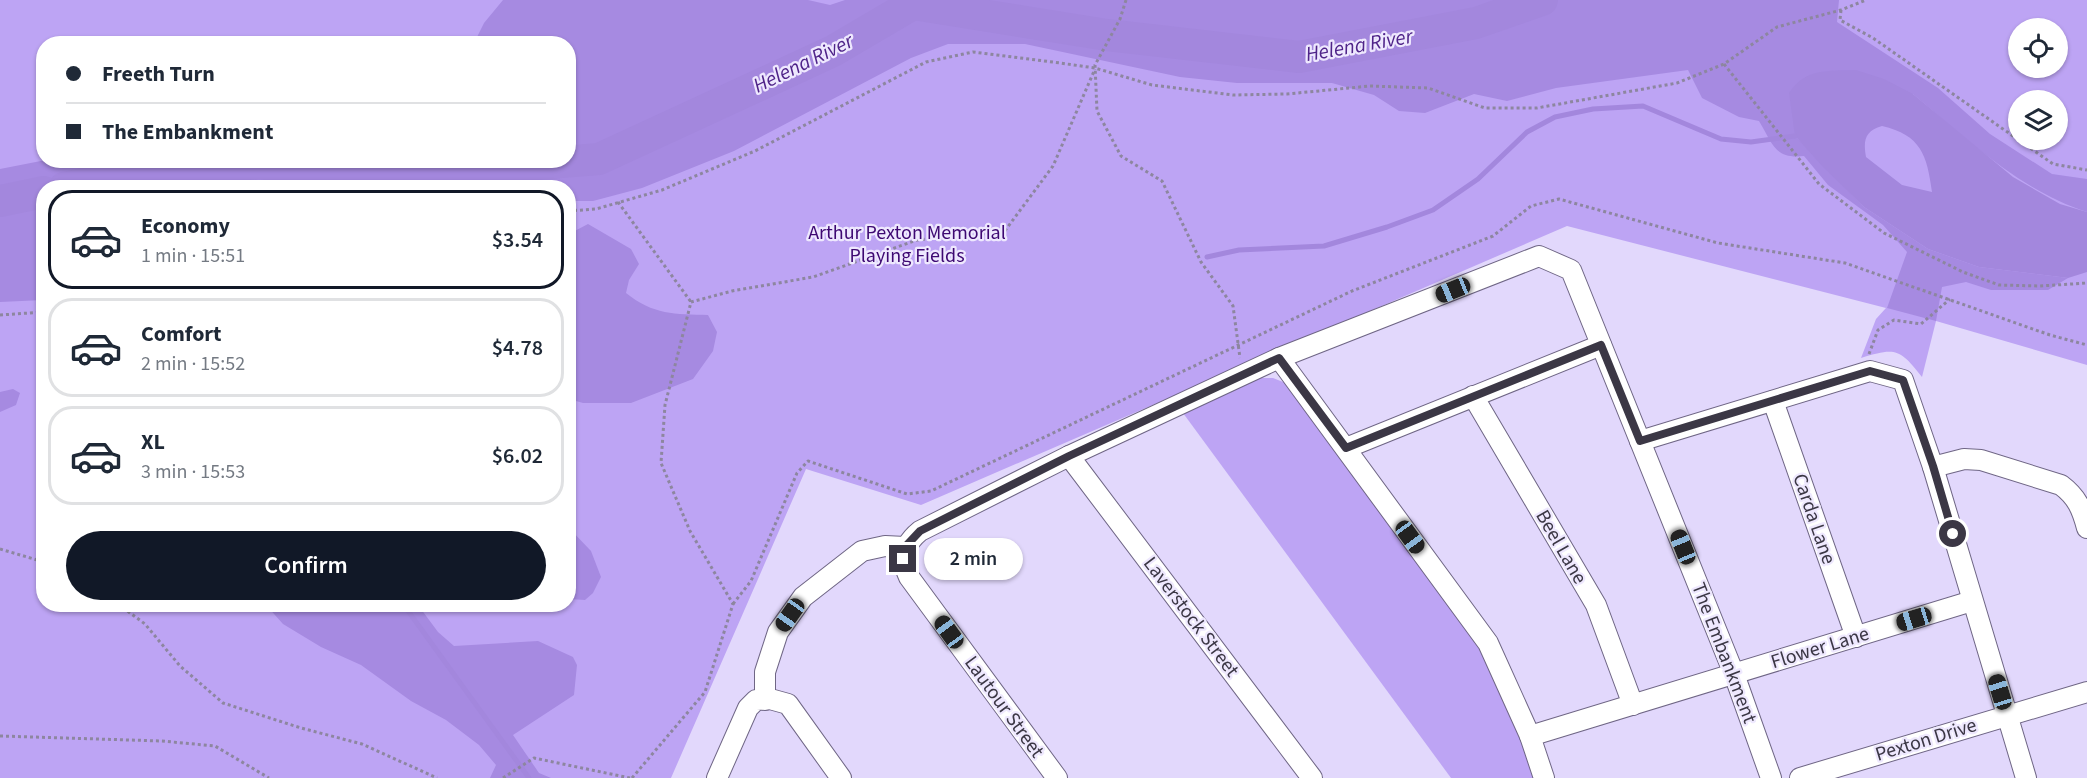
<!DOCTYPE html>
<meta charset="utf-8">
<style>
:root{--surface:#fff;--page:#f6f6f7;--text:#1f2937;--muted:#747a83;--line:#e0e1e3;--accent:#111827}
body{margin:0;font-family:"Source Sans 3",sans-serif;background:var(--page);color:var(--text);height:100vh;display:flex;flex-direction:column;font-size:22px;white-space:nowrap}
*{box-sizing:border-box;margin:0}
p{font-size:20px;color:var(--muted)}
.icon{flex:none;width:33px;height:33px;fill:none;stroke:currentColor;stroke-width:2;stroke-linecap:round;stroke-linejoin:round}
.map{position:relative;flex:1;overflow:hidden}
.details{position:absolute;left:36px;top:180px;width:540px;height:432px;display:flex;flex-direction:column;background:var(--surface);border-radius:24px;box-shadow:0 2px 4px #0004}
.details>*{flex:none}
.banner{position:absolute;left:36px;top:36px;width:540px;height:132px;border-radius:24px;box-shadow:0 2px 4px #0004;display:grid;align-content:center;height:132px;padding:0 30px;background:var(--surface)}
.buttons{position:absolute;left:2008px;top:18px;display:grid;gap:12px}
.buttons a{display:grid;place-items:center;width:60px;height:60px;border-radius:50%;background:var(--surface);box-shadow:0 2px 4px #0004;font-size:30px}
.end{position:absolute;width:27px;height:27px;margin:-14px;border:8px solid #3b3745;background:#fff;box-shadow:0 0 0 3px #fff}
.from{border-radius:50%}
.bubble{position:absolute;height:42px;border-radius:21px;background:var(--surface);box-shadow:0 2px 4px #0004;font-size:20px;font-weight:600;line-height:42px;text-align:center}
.car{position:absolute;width:18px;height:36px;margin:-18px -9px;border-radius:8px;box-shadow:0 0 4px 2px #0007;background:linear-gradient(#222 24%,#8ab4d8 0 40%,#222 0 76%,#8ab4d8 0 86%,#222 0)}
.banner b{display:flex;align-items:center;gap:21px;height:57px;font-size:22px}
.banner b+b{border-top:2px solid var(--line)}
.banner i{width:15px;height:15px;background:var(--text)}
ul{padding:10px 0 0;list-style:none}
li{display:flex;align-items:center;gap:18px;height:99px;margin:0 12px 9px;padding:0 18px;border:3px solid var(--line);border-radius:24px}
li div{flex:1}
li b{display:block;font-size:22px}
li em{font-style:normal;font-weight:600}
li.active{border-color:var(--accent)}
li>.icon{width:54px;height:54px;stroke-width:1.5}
.button{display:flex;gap:12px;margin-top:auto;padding:12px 30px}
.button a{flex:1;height:69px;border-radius:36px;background:var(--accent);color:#fff;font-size:24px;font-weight:600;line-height:69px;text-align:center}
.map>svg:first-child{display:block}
.green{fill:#bda4f4;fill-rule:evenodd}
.forest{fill:#a68ae1}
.water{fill:#a387dd;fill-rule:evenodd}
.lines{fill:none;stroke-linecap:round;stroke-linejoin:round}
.stream{stroke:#a387dd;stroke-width:5}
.river{stroke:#a387dd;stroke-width:32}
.minor-casing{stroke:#6f6685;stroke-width:22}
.path{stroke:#8d869f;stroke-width:3;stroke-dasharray:3 3;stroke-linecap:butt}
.minor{stroke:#fff;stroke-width:20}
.route{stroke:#3b3745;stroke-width:8}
.labels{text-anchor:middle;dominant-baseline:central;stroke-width:4.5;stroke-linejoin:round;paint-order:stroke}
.park-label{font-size:20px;fill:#3d0872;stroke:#eee8fe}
.street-label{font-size:20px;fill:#3b3745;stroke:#eee8fe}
.water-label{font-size:21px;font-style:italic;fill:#4f2489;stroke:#eee8fe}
</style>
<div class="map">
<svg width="2087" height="778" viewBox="0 0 2087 778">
<rect width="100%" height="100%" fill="#e2d8fc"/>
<g class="green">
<path d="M0 0H2087V365L1936 321 1922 377C1900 349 1896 347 1861 358L1876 319 1886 308 1567 226 921 505 806 469 671 778H0ZM2019 28H2058V68H2019ZM44 44H568V160H44ZM2019 100H2058V140H2019ZM44 188H568V604H44Z"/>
<polygon points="1257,378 1273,378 1288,384 1470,632 1489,663 1536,778 1451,778 1183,413"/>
</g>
<g class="forest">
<path d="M503 0H808L830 5 845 0H1839L1837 22 1938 88 1990 134 2052 174 2087 179V212C2019 190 1968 140 1913 94L1795 136 1864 207 1928 249 1979 267 2068 278 2048 290H1991L1966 282 1942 287 1936 321 1887 308 1907 252 1883 225 1828 185 1804 156C1774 159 1773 144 1759 121L1739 117 1702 98 1688 70 1556 88 1507 101 1474 94 1425 113 1399 111 1374 95 1332 83H1237L1180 77 1025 44H948L911 58 734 151 642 188 593 201H569L568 188H44L43 300 0 302V169L46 160H568V44L474 43 484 23Z"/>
<path d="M588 224 631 249 639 264 629 280 626 293C653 315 675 314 708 315L717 332 713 351 693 379 631 403H583L569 399V234Z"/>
<polygon points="13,389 20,393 16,405 0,412 0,392"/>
<polygon points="568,527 591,551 601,577 593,593 585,600 569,599"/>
<polygon points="266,605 418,605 438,632 454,646 538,641 573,657 577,665 574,695 513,735 539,773 551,778 490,778 496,765 479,745 446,720 411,701 361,665 321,647 283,624"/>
</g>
<path class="water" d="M1856 70 1884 79 1913 94 2013 177 2060 204 2087 212V272L2068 278 1979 267 1928 249 1864 207 1823 167 1795 136 1789 93C1805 68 1828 71 1856 70ZM1882 126C1921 135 1927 155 1932 192L1902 185 1866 157C1863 140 1865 131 1882 126Z"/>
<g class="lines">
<g class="stream">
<polyline points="130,174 140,188"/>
<polyline points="1207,257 1239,250 1324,246 1387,227 1433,210 1478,179 1527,132 1555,117 1593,109 1643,106 1721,139 1751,142 1795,136"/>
<polyline points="403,604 529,778"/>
</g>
<g class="river">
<polyline points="64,188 130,174 262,163 340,180 599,159 833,51 913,4 1107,35 1299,57 1476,23 1542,0"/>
<polyline points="0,201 44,192"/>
</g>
<defs>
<g id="minor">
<polyline points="1279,358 1488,643 1530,736 1544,778"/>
<polyline points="1473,396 1596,605 1633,705"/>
<polyline points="1773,401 1856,637"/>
<polyline points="1640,441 1870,371 1903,380 1933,467 2026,778"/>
<polyline points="1346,448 1601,345"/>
<polyline points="1069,456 1312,778"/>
<path d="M1933 467 1964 459 1981 460 2061 485C2077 497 2082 509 2087 528"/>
<polyline points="765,700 765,672 778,632 803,597 862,551 885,546 905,547"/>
<polyline points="1530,736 1972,601"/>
<polyline points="717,778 748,708 756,700 770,699 788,704 841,778"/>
<path d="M1057 778 909 577C900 558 904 544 920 531L1069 456 1279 358 1539 256 1571 270 1734 674 1771 778"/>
<polyline points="1800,778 2087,692"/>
</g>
</defs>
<use href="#minor" class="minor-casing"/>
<g class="path">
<polyline points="1126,0 1120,19 1095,65 1097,111 1121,156 1162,181 1201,262 1233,306 1240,358"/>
<polyline points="1841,10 1840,20 1873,38 2053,164 2087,170"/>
<polyline points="1724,64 1819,184 1884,233 1963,272 1999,285 2040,286 2087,283"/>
<polyline points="618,202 691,302"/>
<polyline points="568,211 596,209 662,190 755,151 926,62 973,52 1060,63 1095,68 1152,85 1233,95 1287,94 1370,86 1428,88 1485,108 1537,108 1677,83 1724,64 1777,27 1841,10 1866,0"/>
<polyline points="0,315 44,312"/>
<polyline points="1869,354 1878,330 1894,320 1921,324 1950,299"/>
<polyline points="0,549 44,562"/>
<polyline points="118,604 145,624 180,666 223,703 301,728 362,744 437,778"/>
<polyline points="733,604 751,581 797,473 808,461 907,494 931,491 1352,291 1493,236 1531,206 1559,199 1718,243 1845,263 2050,335 2087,345"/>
<polyline points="0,736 162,741 215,746 269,778"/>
<polyline points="503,778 534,758 630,778"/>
<polyline points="632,778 705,692 733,604 690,531 661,463 665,405 691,302 732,291 813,277 917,240 1004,232 1053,166 1095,69"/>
</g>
<use href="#minor" class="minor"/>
</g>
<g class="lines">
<polyline class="route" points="903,559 905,547 920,531 1069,456 1279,358 1346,448 1601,345 1640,441 1870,371 1903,380 1933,466 1953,534"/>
</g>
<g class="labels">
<g class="park-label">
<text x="907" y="233">Arthur Pexton Memorial<tspan x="907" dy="23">Playing Fields</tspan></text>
</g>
<g class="street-label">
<text transform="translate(1814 519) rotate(71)">Carda Lane</text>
<text transform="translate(1561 547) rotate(60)">Beel Lane</text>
<text transform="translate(1191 617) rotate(53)">Laverstock Street</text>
<text transform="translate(1820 648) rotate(-17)">Flower Lane</text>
<text transform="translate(1724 653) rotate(69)">The Embankment</text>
<text transform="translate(1004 707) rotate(54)">Lautour Street</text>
<text transform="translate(1926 740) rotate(-17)">Pexton Drive</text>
</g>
<g class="water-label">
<text transform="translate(1359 45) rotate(-10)">Helena River</text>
<text transform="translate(803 63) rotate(-26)">Helena River</text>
</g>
</g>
</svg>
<div class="buttons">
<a><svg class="icon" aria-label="locate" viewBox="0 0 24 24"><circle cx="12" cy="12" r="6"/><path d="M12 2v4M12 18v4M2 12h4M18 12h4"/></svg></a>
<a><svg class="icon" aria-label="layers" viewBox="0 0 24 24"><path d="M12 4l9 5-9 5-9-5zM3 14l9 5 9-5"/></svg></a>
</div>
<i class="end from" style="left:1953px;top:534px"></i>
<i class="end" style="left:903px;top:559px"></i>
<div class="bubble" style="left:924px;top:538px;width:99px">2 min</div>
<i class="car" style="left:1453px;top:290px;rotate:248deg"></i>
<i class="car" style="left:1410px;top:537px;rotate:144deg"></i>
<i class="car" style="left:1683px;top:547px;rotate:338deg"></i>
<i class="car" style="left:790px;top:615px;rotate:215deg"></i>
<i class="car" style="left:1914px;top:619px;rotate:253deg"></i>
<i class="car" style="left:949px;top:632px;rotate:324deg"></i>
<i class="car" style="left:2000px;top:692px;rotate:343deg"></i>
<div class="banner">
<b><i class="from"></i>Freeth Turn</b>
<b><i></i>The Embankment</b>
</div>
<section class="details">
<ul>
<li class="active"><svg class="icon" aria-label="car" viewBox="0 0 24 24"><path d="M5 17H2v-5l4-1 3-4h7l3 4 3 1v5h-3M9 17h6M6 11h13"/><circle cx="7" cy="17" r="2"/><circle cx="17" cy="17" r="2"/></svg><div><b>Economy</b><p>1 min · 15:51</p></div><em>$3.54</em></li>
<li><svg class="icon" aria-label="car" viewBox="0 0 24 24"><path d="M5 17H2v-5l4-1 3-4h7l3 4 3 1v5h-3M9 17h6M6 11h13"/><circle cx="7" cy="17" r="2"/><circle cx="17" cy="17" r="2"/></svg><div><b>Comfort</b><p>2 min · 15:52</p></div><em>$4.78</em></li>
<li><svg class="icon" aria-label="car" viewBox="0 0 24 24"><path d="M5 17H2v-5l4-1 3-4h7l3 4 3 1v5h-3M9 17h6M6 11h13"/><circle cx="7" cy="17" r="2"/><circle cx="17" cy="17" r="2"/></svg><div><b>XL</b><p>3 min · 15:53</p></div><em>$6.02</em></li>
</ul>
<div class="button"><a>Confirm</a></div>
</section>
</div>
